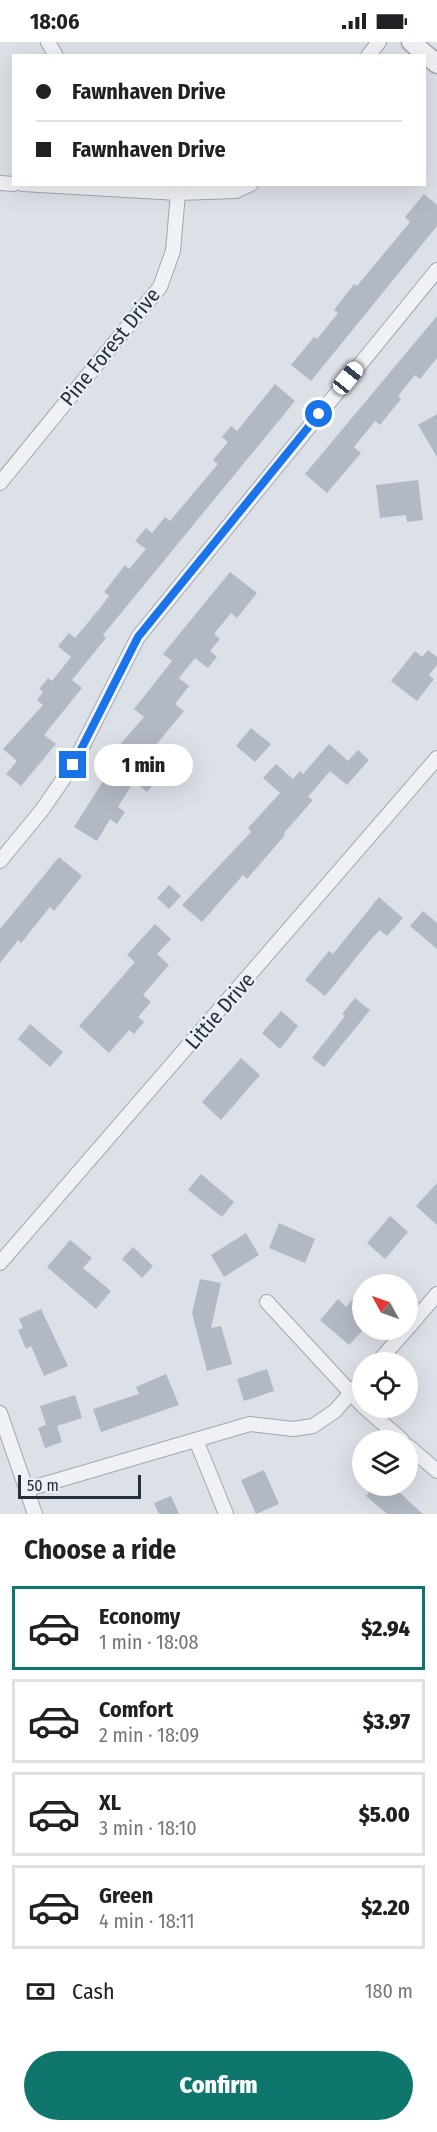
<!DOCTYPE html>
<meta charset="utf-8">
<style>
:root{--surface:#fff;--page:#f2f2f2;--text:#202124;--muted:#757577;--line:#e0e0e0;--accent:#0f766e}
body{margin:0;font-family:"Fira Sans Condensed",sans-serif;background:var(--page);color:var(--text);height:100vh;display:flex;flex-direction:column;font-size:22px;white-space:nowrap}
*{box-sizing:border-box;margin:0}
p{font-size:20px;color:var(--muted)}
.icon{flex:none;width:33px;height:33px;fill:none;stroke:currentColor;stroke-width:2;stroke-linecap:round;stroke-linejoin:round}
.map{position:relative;height:1472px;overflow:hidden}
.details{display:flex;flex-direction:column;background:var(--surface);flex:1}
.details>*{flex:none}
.top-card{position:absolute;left:12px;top:12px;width:414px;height:132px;border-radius:0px;box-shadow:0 6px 24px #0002;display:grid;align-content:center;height:132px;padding:0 24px;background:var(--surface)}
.needle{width:39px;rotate:310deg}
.buttons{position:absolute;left:352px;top:1232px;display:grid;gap:12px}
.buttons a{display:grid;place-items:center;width:66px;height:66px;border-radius:50%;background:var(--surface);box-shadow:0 6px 24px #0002;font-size:30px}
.scale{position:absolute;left:18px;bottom:15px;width:123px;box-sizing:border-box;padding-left:6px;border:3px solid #252e3d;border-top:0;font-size:16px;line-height:21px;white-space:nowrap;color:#252e3d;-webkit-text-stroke:4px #ebeff5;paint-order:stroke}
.end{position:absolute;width:27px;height:27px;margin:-14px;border:8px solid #1a73e8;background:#fff;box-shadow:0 0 0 3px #fff}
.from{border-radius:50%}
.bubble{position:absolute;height:42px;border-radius:21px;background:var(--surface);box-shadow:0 6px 24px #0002;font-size:20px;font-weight:800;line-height:42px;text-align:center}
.car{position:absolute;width:18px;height:36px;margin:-18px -9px;border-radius:8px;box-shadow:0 0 4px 2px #0007;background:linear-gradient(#fff 24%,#345 0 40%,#fff 0 76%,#345 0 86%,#fff 0)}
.top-card b{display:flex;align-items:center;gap:21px;height:57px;font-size:22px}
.top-card b+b{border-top:2px solid var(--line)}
.top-card i{width:15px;height:15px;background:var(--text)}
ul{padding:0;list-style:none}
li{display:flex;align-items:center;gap:18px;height:84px;margin:0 12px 9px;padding:0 12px;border:3px solid var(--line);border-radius:0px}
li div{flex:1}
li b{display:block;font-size:22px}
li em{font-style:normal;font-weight:800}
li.active{border-color:var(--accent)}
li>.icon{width:54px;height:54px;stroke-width:1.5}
h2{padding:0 24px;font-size:27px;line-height:72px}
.pay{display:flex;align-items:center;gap:15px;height:66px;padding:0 24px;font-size:22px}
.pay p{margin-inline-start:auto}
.cta{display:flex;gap:12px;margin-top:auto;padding:12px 24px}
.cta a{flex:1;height:69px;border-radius:36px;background:var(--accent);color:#fff;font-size:24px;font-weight:800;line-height:69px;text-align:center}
.status{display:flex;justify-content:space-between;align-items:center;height:42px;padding:0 30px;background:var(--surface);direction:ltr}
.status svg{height:16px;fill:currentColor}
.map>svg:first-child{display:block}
.building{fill:#b3b9c4}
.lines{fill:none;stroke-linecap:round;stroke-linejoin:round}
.minor-casing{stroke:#a1a7b1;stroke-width:16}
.tertiary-casing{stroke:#a1a7b1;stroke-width:21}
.minor{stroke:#eff1f5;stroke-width:14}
.tertiary{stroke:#eff1f5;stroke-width:18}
.route{stroke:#1a73e8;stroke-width:8}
.labels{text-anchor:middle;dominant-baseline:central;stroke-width:4.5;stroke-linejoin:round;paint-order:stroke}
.street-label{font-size:21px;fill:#252e3d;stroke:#ebeff5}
</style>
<div class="status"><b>18:06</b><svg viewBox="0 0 49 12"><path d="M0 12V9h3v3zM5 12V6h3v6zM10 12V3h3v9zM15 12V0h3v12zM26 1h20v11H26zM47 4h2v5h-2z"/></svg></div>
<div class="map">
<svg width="437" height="1472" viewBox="0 0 437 1472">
<rect width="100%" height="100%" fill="#dce0e7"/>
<g class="building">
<polygon points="424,152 437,163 437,184 311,339 291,323 314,295 317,297 338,271 334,268 354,242 357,244 410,180 405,175"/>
<polygon points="437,274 437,316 420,337 415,333 398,354 401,357 380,383 375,379 354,405 361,411 327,451 305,432"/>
<polygon points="275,342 295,359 103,593 106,596 72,638 82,646 44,693 56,702 21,744 6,732 17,719 3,707 43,663 37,658 43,650 39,647 48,636 52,639 71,615 58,604 69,591 75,596 100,566 109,554 104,550 125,523 129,527 146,507 135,499 146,486 152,491 165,475 170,479 218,422 213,418 228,400 222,395 231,384 237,389"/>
<polygon points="437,372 437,415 418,383"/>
<polygon points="418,438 423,478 407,480 406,473 380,476 376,443"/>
<polygon points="230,530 257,551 237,576 231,571 214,592 220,597 210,609 217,615 208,626 195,616 179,636 189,644 175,662 184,669 151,709 169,725 147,750 134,739 118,765 125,770 117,782 110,777 97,799 74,785 114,722 108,716 144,675 134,667 172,619 163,612"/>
<polygon points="428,608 437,615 437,623 429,633 434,637 417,659 391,639 415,609 422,615"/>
<polygon points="251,686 271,702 255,720 236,704"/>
<polygon points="329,702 348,719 358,708 369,718 347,743 330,729 308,755 313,758 284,791 285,793 247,837 243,833 202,880 182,863 251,790 248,786 280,751 263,736 276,722 293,737 300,729 303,732"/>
<polygon points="59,815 82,834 54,869 50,865 21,901 18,898 0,921 0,887"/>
<polygon points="169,843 181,854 169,867 157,856"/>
<polygon points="379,855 403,876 387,894 380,888 372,896 325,954 305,938 329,909 333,912"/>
<polygon points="423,869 437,881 437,907 410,884"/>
<polygon points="155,882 171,897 157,912 169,923 143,953 151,960 138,975 144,980 134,992 129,988 109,1011 79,984 135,920 127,913"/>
<polygon points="355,956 370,968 324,1025 312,1016 345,974 342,972"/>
<polygon points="281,969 298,984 280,1007 262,991"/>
<polygon points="30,982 63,1010 50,1025 18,997"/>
<polygon points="241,1016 260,1033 221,1078 202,1060"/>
<polygon points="201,1132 234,1160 222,1175 188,1148"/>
<polygon points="437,1141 437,1183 416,1164"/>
<polygon points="390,1174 408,1190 385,1217 367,1201"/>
<polygon points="279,1181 315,1197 305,1221 269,1206"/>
<polygon points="246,1191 259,1213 224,1235 211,1213"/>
<polygon points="70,1198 92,1216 83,1226 111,1249 96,1267 47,1225"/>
<polygon points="133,1205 153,1224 142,1236 122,1217"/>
<polygon points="200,1237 221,1241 211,1286 221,1284 232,1322 207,1329 192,1271"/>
<polygon points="363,1245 363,1288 349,1303 320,1278 338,1257 346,1265"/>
<polygon points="41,1267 68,1324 44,1334 31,1304 26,1307 18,1288 23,1286 19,1277"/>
<polygon points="267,1327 274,1349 244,1359 237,1337"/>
<polygon points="166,1332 179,1363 101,1390 93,1367 139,1352 136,1345"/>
<polygon points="75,1353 82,1376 57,1384 62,1400 45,1406 38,1386 46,1383 40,1364"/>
<polygon points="264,1428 279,1462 256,1472 241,1438"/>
<polygon points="375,1443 391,1443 423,1472 387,1472 366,1454"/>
<polygon points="171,1454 179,1472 159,1472 154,1461"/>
</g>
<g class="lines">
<defs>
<g id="minor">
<polyline points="48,0 56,14"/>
<polyline points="368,14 379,0"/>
<polyline points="0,141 14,142"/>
<polyline points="23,142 178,151 236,149 251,142"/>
<polyline points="0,441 160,245 173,209 178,151"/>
<polyline points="0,819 42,768 73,723 138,595 437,228"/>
<polyline points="0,1221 437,716"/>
<polyline points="267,1260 363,1364"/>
<polyline points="408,1286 437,1252"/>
<polyline points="378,1320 407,1287"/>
<polyline points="364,1365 402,1398"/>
<polyline points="0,1371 35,1472"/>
<polyline points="196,1398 226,1472"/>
<polyline points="408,1404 437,1429"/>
<polyline points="28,1447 250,1382 293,1387 313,1384 335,1369 363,1337"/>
</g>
<polyline id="tertiary" points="411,0 437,22"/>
</defs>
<use href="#minor" class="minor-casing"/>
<use href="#tertiary" class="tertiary-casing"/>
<use href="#minor" class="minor"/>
<use href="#tertiary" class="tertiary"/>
</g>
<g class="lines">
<polyline class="route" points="73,723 138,595 319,372"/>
</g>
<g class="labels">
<g class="street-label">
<text transform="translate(110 305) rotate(-51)">Pine Forest Drive</text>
<text transform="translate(220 969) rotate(-49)">Littie Drive</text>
</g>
</g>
</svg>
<div class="buttons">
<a><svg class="needle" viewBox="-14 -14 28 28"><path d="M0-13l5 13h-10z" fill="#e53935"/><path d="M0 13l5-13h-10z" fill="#757577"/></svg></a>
<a><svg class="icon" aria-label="locate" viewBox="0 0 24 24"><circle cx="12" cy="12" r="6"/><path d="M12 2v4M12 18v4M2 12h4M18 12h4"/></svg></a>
<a><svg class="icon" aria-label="layers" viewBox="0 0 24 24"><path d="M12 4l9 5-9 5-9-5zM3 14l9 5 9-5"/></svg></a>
</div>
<div class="scale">50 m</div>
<i class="end from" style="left:319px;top:372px"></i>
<i class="end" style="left:73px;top:723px"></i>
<div class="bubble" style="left:94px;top:702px;width:99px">1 min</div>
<i class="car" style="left:348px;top:336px;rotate:39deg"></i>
<div class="top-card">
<b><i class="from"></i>Fawnhaven Drive</b>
<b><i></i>Fawnhaven Drive</b>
</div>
</div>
<section class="details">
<h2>Choose a ride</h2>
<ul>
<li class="active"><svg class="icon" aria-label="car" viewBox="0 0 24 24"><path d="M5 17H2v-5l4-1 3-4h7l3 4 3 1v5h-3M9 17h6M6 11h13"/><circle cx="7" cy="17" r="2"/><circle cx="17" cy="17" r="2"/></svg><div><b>Economy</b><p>1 min · 18:08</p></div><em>$2.94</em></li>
<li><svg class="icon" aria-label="car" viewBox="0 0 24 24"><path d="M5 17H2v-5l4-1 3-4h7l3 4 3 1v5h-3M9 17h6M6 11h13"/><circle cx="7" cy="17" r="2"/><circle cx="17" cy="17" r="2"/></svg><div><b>Comfort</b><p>2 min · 18:09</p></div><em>$3.97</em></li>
<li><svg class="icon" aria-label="car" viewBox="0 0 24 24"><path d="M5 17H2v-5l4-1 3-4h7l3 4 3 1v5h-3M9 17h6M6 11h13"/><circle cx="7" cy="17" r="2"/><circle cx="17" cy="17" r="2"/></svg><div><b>XL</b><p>3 min · 18:10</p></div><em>$5.00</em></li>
<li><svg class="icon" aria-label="car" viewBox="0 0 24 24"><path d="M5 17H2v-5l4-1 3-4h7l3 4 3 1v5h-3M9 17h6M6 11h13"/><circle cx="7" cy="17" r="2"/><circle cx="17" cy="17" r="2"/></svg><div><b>Green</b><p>4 min · 18:11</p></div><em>$2.20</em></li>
</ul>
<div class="pay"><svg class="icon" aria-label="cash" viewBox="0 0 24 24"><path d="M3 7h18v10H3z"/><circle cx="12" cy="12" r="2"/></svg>Cash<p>180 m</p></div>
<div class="cta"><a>Confirm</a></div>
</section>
